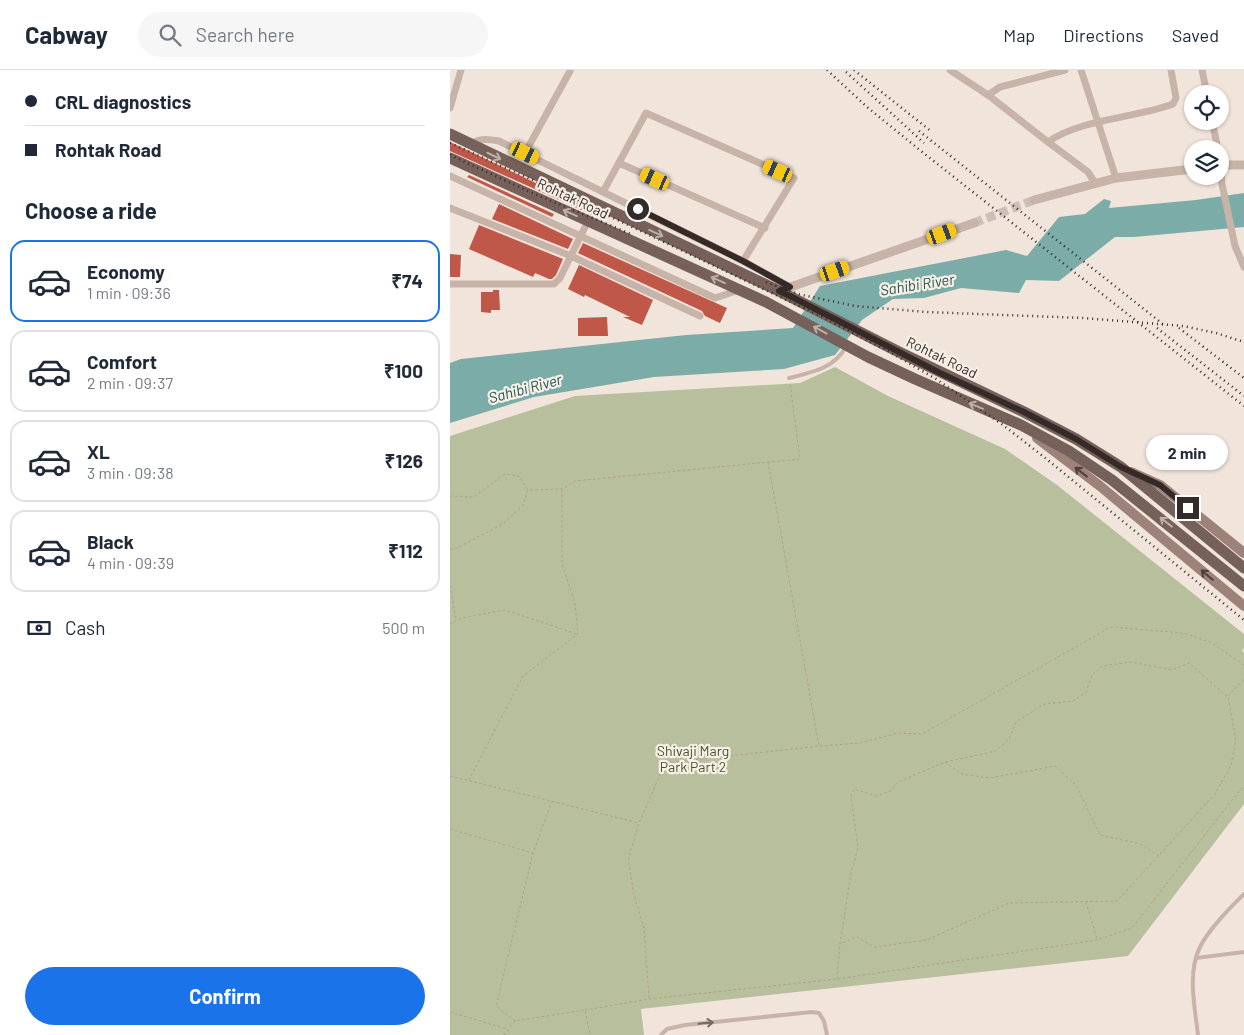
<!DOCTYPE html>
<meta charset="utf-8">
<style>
:root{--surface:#fff;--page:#f6f6f7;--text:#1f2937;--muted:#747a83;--line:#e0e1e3;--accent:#1a73e8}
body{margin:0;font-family:Barlow,sans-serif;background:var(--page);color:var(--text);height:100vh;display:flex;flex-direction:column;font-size:19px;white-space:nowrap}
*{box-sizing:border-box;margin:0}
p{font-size:16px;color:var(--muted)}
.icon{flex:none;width:28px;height:28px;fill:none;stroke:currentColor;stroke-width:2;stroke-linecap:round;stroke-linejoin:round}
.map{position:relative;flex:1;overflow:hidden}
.drawer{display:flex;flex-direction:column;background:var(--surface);width:450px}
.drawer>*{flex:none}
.guide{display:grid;align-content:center;height:110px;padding:0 25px;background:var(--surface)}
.controls{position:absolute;left:734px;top:15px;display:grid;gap:10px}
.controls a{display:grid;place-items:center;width:45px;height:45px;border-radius:50%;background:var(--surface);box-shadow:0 1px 4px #0004;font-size:25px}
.end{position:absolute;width:22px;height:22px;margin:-11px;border:6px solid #352a28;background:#fff;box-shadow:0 0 0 2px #fff}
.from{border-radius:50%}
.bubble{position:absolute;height:35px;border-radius:18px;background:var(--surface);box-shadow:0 1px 4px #0004;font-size:16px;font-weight:700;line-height:35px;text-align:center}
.car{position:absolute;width:15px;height:30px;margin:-15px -8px;border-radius:6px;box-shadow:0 0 4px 1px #0007;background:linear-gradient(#f5c518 24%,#345 0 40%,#f5c518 0 76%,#345 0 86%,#f5c518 0)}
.guide b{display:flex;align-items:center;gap:18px;height:48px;font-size:19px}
.guide b+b{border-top:1px solid var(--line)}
.guide i{width:12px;height:12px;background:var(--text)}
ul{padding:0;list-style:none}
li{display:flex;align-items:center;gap:15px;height:82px;margin:0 10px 8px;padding:0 15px;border:2px solid var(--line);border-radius:15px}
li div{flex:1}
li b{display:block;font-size:19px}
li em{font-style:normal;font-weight:700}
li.selected{border-color:var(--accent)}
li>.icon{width:45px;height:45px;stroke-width:1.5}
h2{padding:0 25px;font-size:22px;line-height:60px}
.pay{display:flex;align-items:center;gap:12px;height:55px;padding:0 25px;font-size:19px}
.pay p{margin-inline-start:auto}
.action{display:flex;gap:10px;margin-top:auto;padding:10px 25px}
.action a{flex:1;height:58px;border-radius:30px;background:var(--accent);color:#fff;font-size:20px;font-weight:700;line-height:58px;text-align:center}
header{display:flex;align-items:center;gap:30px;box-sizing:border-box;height:70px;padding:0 25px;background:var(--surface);border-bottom:1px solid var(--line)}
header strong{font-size:24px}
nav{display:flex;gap:28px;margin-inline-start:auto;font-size:18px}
.search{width:350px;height:45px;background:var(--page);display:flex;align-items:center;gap:12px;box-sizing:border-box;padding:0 18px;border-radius:28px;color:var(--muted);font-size:19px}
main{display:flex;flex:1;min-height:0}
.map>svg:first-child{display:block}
.green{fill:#b7bf9c}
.water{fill:#7caca8}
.building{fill:#c0584a}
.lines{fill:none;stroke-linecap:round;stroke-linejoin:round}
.tertiary-tunnel{stroke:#cbbfb7;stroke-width:9;stroke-dasharray:9 4.5;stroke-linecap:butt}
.path{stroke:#b49d92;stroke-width:1;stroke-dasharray:2.5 2.5;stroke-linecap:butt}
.service{stroke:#c8b3a8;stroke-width:4}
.minor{stroke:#c8b3a8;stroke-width:7}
.tertiary{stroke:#c8b3a8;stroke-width:9}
.secondary{stroke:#9c8279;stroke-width:10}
.primary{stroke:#76605a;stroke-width:11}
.rail{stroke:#352a28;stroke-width:2.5;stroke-dasharray:1 4;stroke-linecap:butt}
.oneway{stroke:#beafa8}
.oneway2{stroke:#4f403c}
.oneway3{stroke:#776862}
.route{stroke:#352a28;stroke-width:6}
.labels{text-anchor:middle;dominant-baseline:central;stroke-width:4.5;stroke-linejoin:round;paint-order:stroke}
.street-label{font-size:14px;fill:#352a28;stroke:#f8efe7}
.park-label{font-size:14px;fill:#49522d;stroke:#f8efe7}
.water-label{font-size:15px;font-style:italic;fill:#1f5552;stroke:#f8efe7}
</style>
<header>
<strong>Cabway</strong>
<div class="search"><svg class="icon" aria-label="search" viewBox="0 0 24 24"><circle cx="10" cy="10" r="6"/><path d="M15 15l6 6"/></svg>Search here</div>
<nav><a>Map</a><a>Directions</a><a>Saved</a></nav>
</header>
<main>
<section class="drawer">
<div class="guide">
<b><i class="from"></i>CRL diagnostics</b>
<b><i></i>Rohtak Road</b>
</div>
<h2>Choose a ride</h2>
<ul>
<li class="selected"><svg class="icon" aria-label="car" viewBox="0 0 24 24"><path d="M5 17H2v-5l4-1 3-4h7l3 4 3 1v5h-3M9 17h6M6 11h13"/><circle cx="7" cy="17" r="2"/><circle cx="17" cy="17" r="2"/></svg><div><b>Economy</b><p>1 min · 09:36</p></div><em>₹74</em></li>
<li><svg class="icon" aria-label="car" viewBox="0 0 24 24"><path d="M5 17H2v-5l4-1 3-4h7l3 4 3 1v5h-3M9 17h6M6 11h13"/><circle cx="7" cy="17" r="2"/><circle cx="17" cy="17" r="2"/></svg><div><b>Comfort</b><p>2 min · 09:37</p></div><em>₹100</em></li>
<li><svg class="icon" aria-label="car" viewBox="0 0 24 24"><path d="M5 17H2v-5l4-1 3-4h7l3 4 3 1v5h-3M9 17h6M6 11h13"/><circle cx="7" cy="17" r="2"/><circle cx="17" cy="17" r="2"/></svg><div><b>XL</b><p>3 min · 09:38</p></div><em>₹126</em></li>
<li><svg class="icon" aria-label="car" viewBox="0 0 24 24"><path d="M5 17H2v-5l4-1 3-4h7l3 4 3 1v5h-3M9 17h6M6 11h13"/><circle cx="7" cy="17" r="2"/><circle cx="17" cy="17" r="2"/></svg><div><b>Black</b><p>4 min · 09:39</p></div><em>₹112</em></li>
</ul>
<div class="pay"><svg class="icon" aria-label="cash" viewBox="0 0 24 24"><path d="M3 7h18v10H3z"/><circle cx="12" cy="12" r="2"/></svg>Cash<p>500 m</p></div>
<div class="action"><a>Confirm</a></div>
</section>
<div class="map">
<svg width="794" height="965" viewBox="0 0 794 965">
<rect width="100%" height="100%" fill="#f1e4db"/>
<polygon class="green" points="385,297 438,326 555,379 607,415 794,564 794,578 792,581 794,583 794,734 678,886 191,939 194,965 0,965 0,366 125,326 350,313"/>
<polygon class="water" points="794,123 794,157 684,167 665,167 609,211 576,210 569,223 511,218 474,228 443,229 412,250 385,285 334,299 204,307 84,327 0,353 0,293 11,289 236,265 343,258 370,216 556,180 577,186 609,147 635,144 654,129 661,131 659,138 746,130"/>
<g class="building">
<polygon points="0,72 149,143 147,147 0,81"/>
<polygon points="19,105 104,144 102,147 17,107"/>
<polygon points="49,134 123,169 118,179 42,149"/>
<polygon points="29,155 113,189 106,205 102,209 99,209 85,203 83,207 19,179"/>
<polygon points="133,173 277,238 270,253 255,246 252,241 128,183"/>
<polygon points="0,184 11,185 10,207 0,207"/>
<polygon points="129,195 203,230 192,255 173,247 180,247 135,225 134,227 118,219"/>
<polygon points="43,220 49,220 50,240 41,240 41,243 31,242 31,222 43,222"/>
<polygon points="157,247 158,266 128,266 128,248"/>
</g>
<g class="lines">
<polyline class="tertiary-tunnel" points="524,153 584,130"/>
<g class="path">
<polyline points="112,420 112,493 125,534 128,564"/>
<polyline points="0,426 24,427 55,404 69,406 78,420"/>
<polyline points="0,479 5,479 53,454 73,435 78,420 112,419 125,411 350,389 340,314"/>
<polyline points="0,516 6,550"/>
<polyline points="0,554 11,548 55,540 127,564"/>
<polyline points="778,626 794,609"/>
<polyline points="370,676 410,673 448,663 472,664 661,557 733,563 760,572 794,595"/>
<polyline points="495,692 511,704 540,708 605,696 626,715 650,765 691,774 709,786"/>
<polyline points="0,706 189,753"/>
<polyline points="19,710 73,606 128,564"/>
<polyline points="0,759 83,783"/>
<polyline points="636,832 647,869"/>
<polyline points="387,909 390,874 401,803 408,778 401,726 404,719 426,726 441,721 448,712 495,692 546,681 559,669 566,652 594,634 623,631 636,622 642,605 652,596 680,592 722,600 739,593 778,627 786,670 781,695 765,724 667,831 559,833 477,870 424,877 407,867 390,874"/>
<polyline points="199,928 194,859 184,824 178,790 189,753 215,693 369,676 318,392"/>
<polyline points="135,940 199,929 387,909 647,870 682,858 794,715"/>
<polyline points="0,942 57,959"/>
<polyline points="65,951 46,936 83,783 102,731"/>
<polyline points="54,965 65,951 135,940 140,965"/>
</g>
<g class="service">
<path d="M339 308C363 302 383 299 396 277"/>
<polyline points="746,888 794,882"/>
<polyline points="211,965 217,959 235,955 362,942 369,943 374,951 377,965"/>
<path d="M748 965C745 938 737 903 750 877 759 859 779 839 794 824"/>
</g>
<g class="minor">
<polyline points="500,0 538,25 598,72 638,102 645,113"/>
<polyline points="631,0 666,108"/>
<polyline points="752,0 757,24"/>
<polyline points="538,25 550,17 615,0"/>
<polyline points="0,38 11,0"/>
<polyline points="762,51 768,79"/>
<path d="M598 72C630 49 686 48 723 34L726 28 721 0"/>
<path d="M20 74C30 68 38 69 49 71L153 122 196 43 344 108 293 191"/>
<polyline points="75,83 120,1"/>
<polyline points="770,87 772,114 785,176 794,197"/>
<polyline points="169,93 315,158"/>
<polyline points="0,106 265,228 289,220"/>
<polyline points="153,122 293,191 340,217"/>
<polyline points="0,138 121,186 250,246"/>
<polyline points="0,214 104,214 110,208 138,151"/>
</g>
<g class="tertiary">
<polyline points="770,95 794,95"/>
<polyline points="584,130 666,108 742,99"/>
<polyline points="329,221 524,153"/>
</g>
<g class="secondary">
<polyline points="587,368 650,416 794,536"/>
<polyline points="681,402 710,415 794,483"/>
</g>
<g class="primary">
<polyline points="0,64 329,221 449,282 574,342 626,369 671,397 794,498"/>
<polyline points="0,88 316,232 418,287 465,309 571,355 619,381 662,410 794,516"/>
</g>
<g class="rail">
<polyline points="377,0 417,37 471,81 794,336"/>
<polyline points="404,0 482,62"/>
<polyline points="396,2 474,73"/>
<polyline points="469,61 714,255"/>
<polyline points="0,73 150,140 159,146 362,242 438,281 486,309 553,355 594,387 794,550"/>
<polyline points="0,85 80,122 181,164"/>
<polyline points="316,212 348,224 405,236 476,242 633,248 733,256 766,263 794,272"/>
<polyline points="707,258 794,326"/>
<polyline points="729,258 794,308"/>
</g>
</g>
<defs><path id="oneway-shaft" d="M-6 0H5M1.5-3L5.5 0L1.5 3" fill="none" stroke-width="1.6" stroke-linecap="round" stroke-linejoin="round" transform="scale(1.25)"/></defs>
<g class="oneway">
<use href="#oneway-shaft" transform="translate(44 86) rotate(26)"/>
<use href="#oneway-shaft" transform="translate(120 143) rotate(-156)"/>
<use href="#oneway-shaft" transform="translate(206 163) rotate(25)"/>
<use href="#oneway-shaft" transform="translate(268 210) rotate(-156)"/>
<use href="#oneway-shaft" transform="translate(370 260) rotate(-151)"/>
<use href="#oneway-shaft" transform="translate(526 336) rotate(-157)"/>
<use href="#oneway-shaft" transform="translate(716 452) rotate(-142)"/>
</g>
<g class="oneway2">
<use href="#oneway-shaft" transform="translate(631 402) rotate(-142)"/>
<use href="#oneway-shaft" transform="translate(757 505) rotate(-140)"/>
</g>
<use class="oneway3" href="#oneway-shaft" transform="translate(256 953) rotate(-6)"/>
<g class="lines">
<polyline class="route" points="188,139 293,191 340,217 329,221 342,227 490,303 574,342 626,369 671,397 710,415 738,438"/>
</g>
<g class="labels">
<g class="street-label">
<text transform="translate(123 128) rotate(25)">Rohtak Road</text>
<text transform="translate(492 287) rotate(26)">Rohtak Road</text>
</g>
<g class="park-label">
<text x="243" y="680">Shivaji Marg<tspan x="243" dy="16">Park Part 2</tspan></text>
</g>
<g class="water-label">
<text transform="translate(467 214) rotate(-9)">Sahibi River</text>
<text transform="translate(75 318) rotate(-15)">Sahibi River</text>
</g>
</g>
</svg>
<div class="controls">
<a><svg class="icon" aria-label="locate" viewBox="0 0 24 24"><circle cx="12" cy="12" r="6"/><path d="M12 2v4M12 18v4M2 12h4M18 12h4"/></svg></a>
<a><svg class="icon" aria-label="layers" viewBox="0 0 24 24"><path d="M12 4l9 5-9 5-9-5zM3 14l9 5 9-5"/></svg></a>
</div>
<i class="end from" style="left:188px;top:139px"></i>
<i class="end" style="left:738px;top:438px"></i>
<div class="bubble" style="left:696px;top:365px;width:82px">2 min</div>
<i class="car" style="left:75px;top:83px;rotate:116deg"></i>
<i class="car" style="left:328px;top:101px;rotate:294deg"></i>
<i class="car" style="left:205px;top:109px;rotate:294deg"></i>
<i class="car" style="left:492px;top:164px;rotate:70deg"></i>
<i class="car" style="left:385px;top:201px;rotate:71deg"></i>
</div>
</main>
